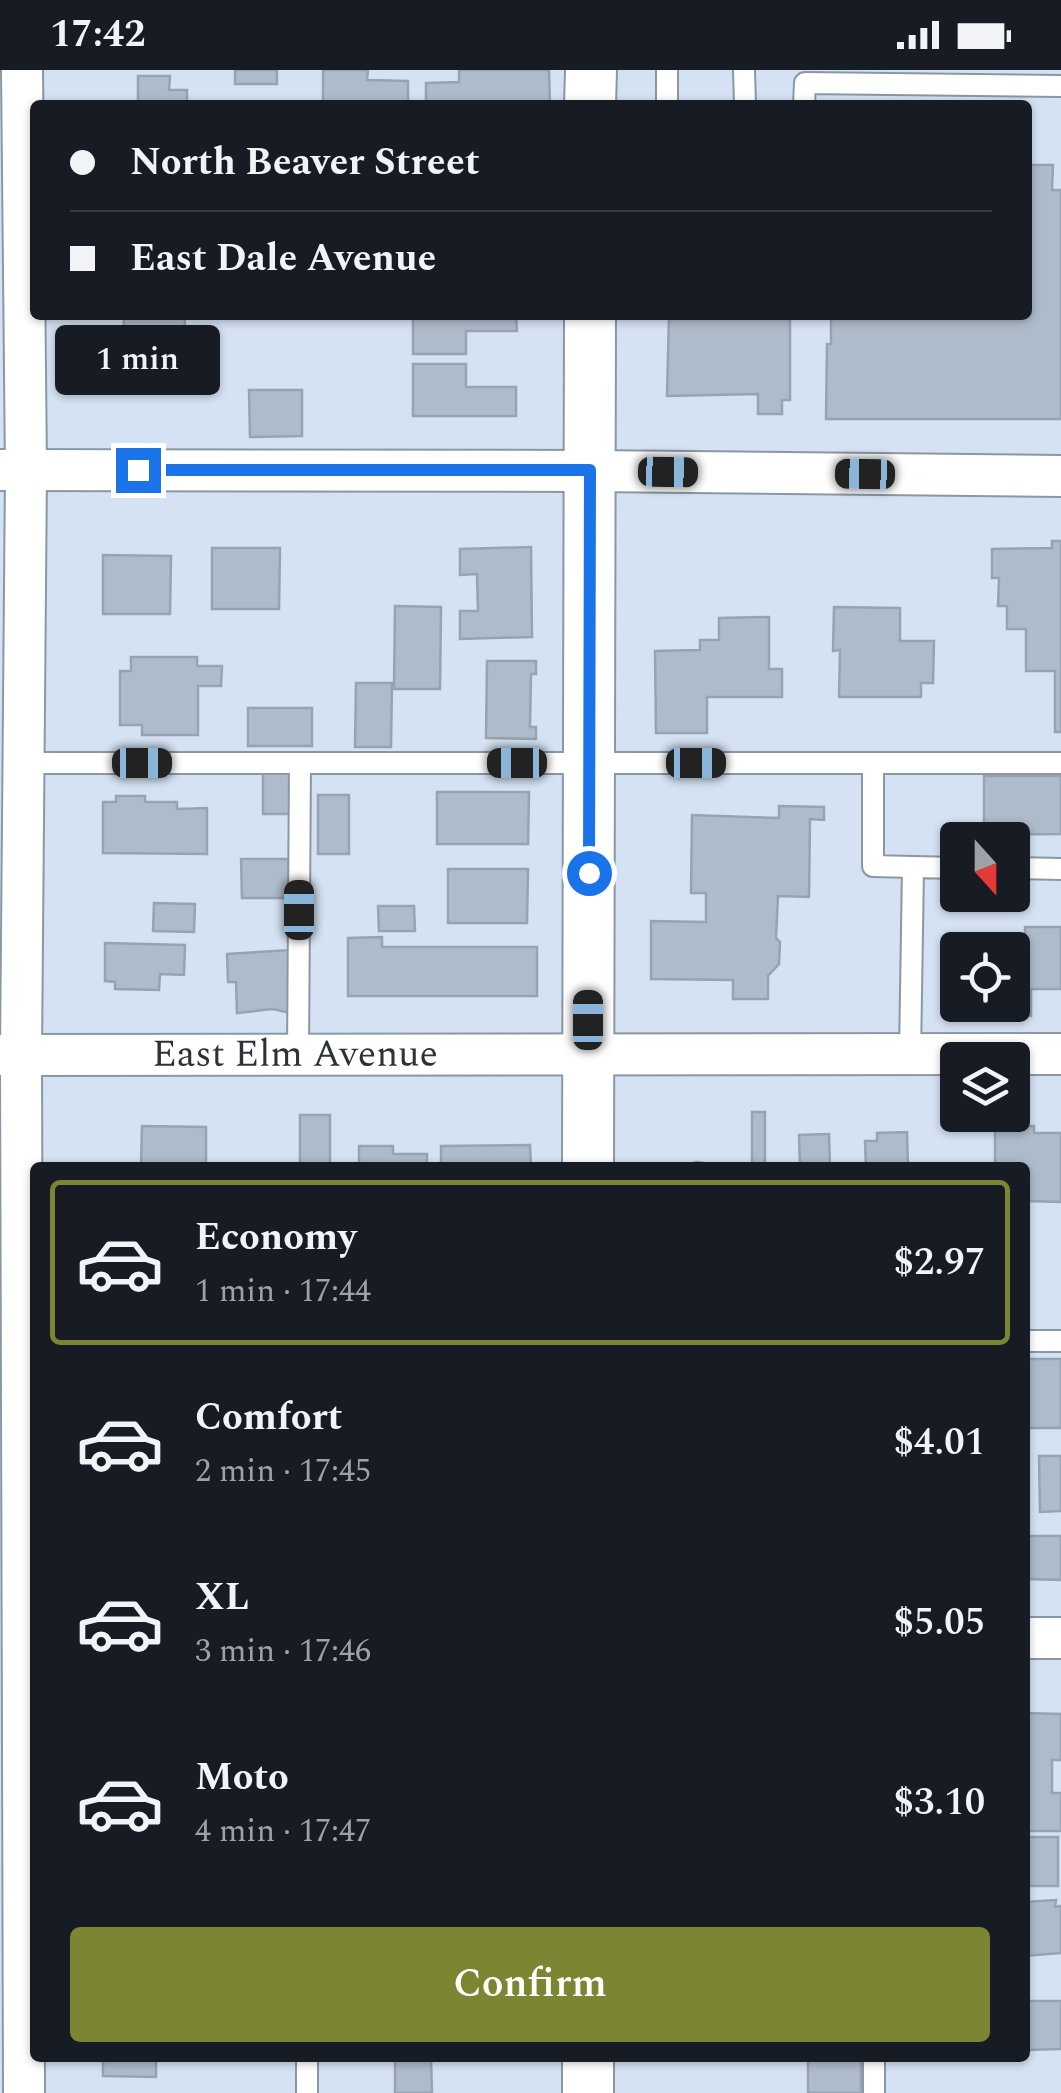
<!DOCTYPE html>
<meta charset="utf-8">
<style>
:root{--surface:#171b24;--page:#242831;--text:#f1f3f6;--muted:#9ea1a6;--line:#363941;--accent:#7c8531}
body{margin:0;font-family:Spectral,serif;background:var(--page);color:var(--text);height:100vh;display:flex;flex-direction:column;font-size:38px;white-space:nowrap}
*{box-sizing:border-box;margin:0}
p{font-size:32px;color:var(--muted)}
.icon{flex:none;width:55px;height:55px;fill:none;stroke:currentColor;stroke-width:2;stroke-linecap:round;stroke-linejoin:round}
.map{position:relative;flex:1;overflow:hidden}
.side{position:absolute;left:30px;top:1092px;width:1000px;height:900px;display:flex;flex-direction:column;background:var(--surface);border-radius:10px;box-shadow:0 2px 8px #0004}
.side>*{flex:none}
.banner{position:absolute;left:30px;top:30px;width:1002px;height:220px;border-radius:10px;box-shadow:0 2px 8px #0004;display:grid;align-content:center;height:220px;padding:0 40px;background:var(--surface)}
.needle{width:65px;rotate:159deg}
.buttons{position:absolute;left:940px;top:752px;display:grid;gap:20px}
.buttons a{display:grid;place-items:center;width:90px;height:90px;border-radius:10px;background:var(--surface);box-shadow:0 2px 8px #0004;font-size:50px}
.end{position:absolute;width:45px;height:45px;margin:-22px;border:12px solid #1a73e8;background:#fff;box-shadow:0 0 0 5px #fff}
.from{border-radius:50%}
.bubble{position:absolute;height:70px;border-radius:10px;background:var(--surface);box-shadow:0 2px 8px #0004;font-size:32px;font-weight:600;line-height:70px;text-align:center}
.car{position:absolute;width:30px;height:60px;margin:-30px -15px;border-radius:12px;box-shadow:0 0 8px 2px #0007;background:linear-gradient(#222 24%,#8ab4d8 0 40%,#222 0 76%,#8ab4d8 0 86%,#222 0)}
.banner b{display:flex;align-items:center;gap:35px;height:95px;font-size:38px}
.banner b+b{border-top:2px solid var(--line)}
.banner i{width:25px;height:25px;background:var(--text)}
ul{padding:18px 0 0;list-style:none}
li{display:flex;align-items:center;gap:30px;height:165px;margin:0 20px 15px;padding:0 20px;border:5px solid transparent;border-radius:10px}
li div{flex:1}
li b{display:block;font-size:38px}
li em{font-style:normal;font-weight:600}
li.selected{border-color:var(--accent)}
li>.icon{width:90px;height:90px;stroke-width:1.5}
.action{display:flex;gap:20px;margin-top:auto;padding:20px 40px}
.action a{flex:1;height:115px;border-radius:10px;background:var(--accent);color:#fff;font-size:40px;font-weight:600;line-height:115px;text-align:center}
.status{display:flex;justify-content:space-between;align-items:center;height:70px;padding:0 50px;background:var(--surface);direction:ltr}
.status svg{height:28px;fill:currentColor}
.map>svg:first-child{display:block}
.building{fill:#aebbcb;stroke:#96a3b3;stroke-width:2.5}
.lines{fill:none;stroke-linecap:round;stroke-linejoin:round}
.service-casing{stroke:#8a97a6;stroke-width:24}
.minor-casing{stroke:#8a97a6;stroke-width:44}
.tertiary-casing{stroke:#8a97a6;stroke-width:54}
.service{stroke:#fff;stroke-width:20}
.minor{stroke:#fff;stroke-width:40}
.tertiary{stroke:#fff;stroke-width:50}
.route{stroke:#1a73e8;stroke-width:12}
.labels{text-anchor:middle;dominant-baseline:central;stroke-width:10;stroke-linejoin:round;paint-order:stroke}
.street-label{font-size:38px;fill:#2d3238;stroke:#fff}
</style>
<div class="status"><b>17:42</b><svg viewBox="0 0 49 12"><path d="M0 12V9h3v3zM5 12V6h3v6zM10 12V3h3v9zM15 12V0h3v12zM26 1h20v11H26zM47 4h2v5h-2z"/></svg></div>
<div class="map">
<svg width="1061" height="2023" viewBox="0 0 1061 2023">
<rect width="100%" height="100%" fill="#d4e2f3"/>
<g class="building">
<rect x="235" y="0" width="42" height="14"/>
<polygon points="323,0 368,0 367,10 408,11 408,35 323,35"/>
<polygon points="459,0 549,0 550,35 426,35 426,13 459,12"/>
<polygon points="138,6 170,6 169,20 187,20 187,35 123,35 138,34"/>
<polygon points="1028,95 1053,95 1052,120 1061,120 1061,349 826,349 827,274 831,274 831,245 1028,245"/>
<polygon points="124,245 185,245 184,285 123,285"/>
<polygon points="413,245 516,245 517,261 466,261 466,284 413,284"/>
<polygon points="669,245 790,245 790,330 782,330 782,344 758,344 758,324 667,326"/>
<polygon points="413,294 466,294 466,317 516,317 516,346 413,346"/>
<polygon points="249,320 302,320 302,366 250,367"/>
<polygon points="1052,471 1061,471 1061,662 1055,662 1055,601 1026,601 1026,559 1007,559 1007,536 998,536 999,508 992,508 992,479 1052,478"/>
<polygon points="531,477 532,567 460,569 460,541 478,541 477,504 460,505 460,479"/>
<polygon points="212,478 280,478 279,539 212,539"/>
<polygon points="103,485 171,486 170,544 103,544"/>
<polygon points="395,536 441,537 440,619 394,619"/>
<polygon points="834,537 900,538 900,571 934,571 933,613 921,613 921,627 839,627 840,580 833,581"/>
<polygon points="769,547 769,599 782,599 782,627 707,627 707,663 656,663 655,581 700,580 700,570 719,570 719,548"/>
<polygon points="131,587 197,587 197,596 222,596 221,616 198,616 198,665 142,665 142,655 120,655 120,601 131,601"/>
<polygon points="487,591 536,591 536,604 531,604 530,657 536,657 536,669 486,668"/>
<polygon points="356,613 392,613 391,677 355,677"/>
<rect x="248" y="638" width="64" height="38"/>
<polygon points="263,700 298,701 298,744 263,744"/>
<polygon points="984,706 1061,706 1061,764 984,765"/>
<polygon points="437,722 529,722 528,774 437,774"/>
<rect x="318" y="725" width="31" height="59"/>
<polygon points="116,726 145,726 145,732 177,732 177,739 207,738 207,784 103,783 103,732 116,732"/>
<polygon points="779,736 824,737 824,750 810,749 809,827 778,826 776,868 780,872 779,894 768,906 768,929 733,929 733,910 651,909 651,851 706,852 706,823 691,823 692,745 779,748"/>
<polygon points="241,789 289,789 289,828 242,828"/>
<polygon points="448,799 528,799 527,853 448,853"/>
<polygon points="154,833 195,834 194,862 153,861"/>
<polygon points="378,836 414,836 415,861 379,861"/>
<polygon points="1025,857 1061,857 1061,919 1031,919 1031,946 953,946 953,882 958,882 958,935 1012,935 1012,880 980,880 980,869 1025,868"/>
<polygon points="382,867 382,877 537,877 537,926 348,926 348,868"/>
<polygon points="105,873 185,875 184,905 160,904 159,920 115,919 115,912 105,911"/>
<polygon points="290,880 290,943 273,939 237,943 236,912 228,912 227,884"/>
<rect x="752" y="1042" width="13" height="56"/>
<rect x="300" y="1045" width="30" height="50"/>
<polygon points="142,1056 206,1057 206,1098 141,1098"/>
<polygon points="995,1056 1034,1056 1034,1063 1061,1063 1061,1132 1025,1131 1025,1098 995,1098"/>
<polygon points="907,1062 908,1098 866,1098 865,1071 877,1071 877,1063"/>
<polygon points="829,1064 830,1098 800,1098 799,1065"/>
<polygon points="530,1075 531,1098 441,1098 441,1076"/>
<polygon points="359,1076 393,1076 393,1084 427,1084 427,1098 359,1098"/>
<polygon points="697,1092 740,1098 674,1098"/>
<rect x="1026" y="1289" width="35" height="69"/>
<polygon points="1039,1386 1061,1386 1061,1441 1040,1442"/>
<polygon points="1025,1466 1061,1466 1061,1510 1025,1509"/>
<polygon points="1025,1643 1061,1644 1061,1690 1052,1690 1052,1723 1061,1723 1061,1761 1025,1761"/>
<rect x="1025" y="1767" width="33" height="49"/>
<polygon points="1056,1830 1055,1837 1061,1836 1061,1883 1025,1886 1025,1832"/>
<polygon points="1025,1931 1061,1931 1061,1979 1025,1980"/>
<polygon points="103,1988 156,1988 156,2007 103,2006"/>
<polygon points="395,1988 431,1988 432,2023 395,2023"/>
<rect x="808" y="1988" width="53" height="35"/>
</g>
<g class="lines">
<defs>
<g id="service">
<polyline points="744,0 745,35"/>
<polyline points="667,35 667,0"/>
<polyline points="804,35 805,13 1061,16"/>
<polyline points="23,693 1061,693"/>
<polyline points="873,693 873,796 913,797"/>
<polyline points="1012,798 1061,799"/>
<polyline points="910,985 913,797 958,798"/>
<polyline points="298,986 300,693"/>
<polyline points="1025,1271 1061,1271"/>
<polyline points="874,1988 874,2023"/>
<polyline points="307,2023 307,1988"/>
</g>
<g id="minor">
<polyline points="22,0 26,400 21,985 24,2023"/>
<polyline points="0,400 590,401 1061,406"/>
<path id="s1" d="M0 985 1061 984"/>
<polyline points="1025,1568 1061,1568"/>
</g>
<g id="tertiary">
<polyline points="590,35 591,0"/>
<polyline points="588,1098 590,245"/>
<polyline points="588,1988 588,2023"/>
</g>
</defs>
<use href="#service" class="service-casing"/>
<use href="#minor" class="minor-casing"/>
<use href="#tertiary" class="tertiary-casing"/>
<use href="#service" class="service"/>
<use href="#minor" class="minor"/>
<use href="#tertiary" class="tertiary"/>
</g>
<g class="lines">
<polyline class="route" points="138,400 590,400 589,803"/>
</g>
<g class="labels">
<g class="street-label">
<text stroke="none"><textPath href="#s1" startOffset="295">East Elm Avenue</textPath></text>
</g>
</g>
</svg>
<div class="buttons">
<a><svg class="needle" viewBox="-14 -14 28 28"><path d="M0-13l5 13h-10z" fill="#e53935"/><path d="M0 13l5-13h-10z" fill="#9ea1a6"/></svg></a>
<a><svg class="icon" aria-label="locate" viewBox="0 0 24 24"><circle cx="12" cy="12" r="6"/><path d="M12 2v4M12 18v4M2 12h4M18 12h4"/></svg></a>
<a><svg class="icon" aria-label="layers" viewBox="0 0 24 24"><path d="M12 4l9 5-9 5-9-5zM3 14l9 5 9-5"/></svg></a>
</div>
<i class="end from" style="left:589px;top:803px"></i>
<i class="end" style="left:138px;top:400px"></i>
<div class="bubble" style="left:55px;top:255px;width:165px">1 min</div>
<i class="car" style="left:668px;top:402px;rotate:91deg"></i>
<i class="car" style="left:865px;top:404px;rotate:271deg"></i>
<i class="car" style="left:142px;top:693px;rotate:90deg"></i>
<i class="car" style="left:517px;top:693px;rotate:270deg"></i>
<i class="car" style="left:696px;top:693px;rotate:90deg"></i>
<i class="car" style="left:299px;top:840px;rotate:0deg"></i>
<i class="car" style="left:588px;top:950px;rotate:0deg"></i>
<div class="banner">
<b><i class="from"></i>North Beaver Street</b>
<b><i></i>East Dale Avenue</b>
</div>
<section class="side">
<ul>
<li class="selected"><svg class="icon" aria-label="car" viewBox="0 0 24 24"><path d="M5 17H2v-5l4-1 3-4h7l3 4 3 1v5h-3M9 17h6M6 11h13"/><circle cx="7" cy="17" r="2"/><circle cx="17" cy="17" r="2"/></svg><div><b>Economy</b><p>1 min · 17:44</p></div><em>$2.97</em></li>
<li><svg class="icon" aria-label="car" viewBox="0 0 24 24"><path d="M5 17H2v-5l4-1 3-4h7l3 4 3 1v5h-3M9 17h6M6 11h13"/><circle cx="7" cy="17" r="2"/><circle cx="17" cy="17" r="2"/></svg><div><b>Comfort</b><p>2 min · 17:45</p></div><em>$4.01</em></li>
<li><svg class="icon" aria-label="car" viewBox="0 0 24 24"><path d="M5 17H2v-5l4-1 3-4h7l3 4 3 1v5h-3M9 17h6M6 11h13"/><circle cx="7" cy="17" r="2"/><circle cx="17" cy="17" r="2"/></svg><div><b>XL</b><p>3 min · 17:46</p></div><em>$5.05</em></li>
<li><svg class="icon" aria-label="car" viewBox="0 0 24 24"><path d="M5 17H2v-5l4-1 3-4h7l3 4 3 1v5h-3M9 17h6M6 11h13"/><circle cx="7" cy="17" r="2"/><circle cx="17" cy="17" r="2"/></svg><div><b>Moto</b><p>4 min · 17:47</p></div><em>$3.10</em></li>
</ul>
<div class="action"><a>Confirm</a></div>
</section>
</div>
